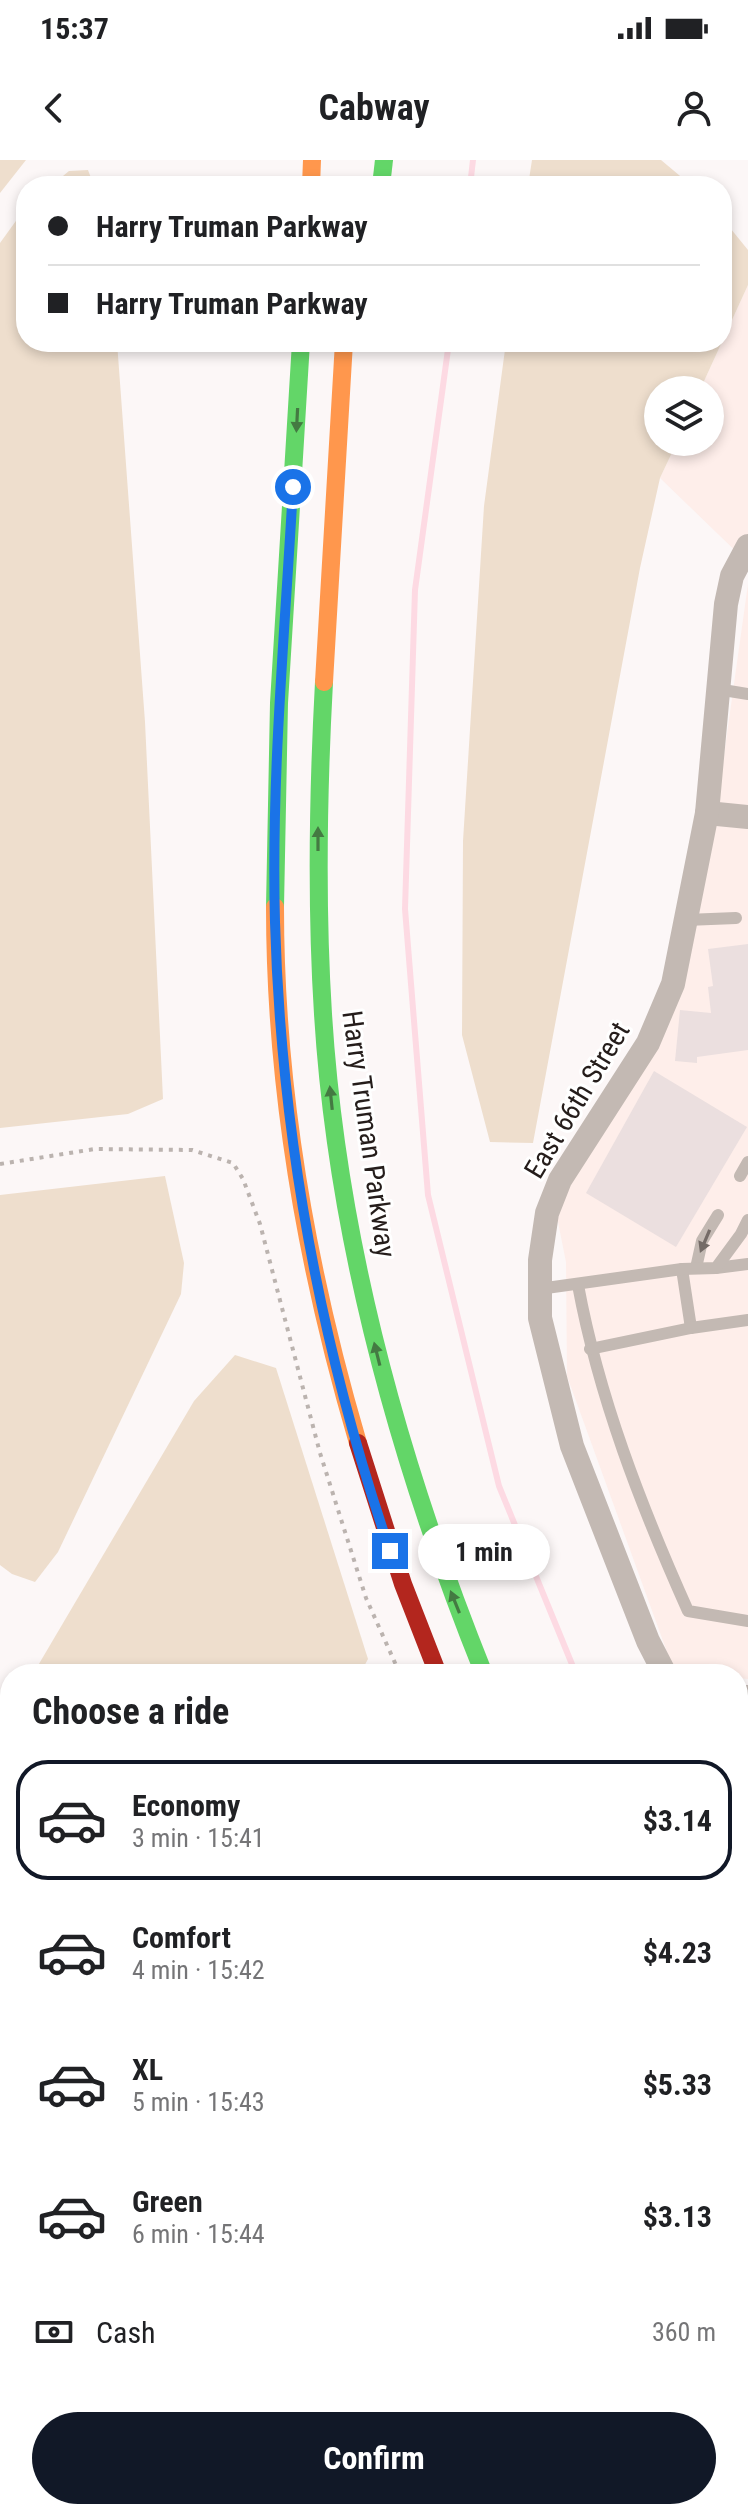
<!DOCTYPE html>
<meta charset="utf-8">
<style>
:root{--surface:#fff;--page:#f6f6f6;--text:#202124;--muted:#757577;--line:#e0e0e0;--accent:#111827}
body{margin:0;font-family:"Roboto Condensed",sans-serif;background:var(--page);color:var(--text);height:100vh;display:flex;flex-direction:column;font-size:30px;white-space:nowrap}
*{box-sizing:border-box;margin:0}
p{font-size:26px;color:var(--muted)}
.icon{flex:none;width:44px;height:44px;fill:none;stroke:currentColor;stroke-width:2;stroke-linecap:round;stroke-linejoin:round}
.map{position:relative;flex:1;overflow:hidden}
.panel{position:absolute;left:0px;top:1504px;width:748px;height:856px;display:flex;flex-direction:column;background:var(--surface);border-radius:32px 32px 0 0;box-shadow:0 4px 12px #0003}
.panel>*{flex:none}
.top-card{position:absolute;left:16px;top:16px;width:716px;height:176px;border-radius:32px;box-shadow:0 4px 12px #0003;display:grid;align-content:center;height:176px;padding:0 32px;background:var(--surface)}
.buttons{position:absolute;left:644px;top:216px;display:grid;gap:16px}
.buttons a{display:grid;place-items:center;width:80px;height:80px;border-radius:50%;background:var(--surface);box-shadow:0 4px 12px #0003;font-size:40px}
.end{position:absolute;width:36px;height:36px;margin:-18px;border:10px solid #1a73e8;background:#fff;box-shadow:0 0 0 4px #fff}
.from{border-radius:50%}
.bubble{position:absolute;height:56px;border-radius:28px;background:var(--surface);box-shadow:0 4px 12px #0003;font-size:26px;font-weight:700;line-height:56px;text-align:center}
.top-card b{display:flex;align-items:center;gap:28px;height:76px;font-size:30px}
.top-card b+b{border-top:2px solid var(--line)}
.top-card i{width:20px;height:20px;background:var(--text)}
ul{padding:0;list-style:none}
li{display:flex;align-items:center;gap:24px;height:120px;margin:0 16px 12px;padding:0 16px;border:4px solid transparent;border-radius:32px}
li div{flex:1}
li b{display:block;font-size:30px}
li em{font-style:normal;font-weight:700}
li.active{border-color:var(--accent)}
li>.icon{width:72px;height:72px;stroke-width:1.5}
h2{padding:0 32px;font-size:36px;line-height:96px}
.pay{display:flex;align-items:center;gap:20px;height:88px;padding:0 32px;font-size:30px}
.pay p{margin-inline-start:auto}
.cta{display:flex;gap:16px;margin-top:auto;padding:16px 32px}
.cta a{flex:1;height:92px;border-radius:48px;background:var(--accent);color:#fff;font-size:32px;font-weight:700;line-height:92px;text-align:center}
.status{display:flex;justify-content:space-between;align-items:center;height:56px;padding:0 40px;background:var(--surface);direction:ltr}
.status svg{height:22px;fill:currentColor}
header{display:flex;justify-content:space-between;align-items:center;height:104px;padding:0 32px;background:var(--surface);font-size:36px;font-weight:700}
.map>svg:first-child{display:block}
.built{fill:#feeeea}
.green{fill:#eedecd}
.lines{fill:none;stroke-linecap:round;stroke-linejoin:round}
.stream{stroke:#fddae3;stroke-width:6}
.building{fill:#ebdfdf}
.path{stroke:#bbb3af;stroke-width:4;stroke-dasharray:4 6;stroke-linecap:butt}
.lane{stroke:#c3b9b3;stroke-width:12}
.street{stroke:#c3b9b3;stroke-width:24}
.fast{stroke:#63d668;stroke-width:18}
.slow{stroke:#ff974d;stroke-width:18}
.jam{stroke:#b3261e;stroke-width:18}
.oneway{fill:#447a42}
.oneway2{fill:#746b67}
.route{stroke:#1a73e8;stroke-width:10}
.labels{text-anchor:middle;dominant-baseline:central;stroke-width:6;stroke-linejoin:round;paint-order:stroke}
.street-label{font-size:28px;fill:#251d1b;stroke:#fff}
</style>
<div class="status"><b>15:37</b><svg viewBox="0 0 49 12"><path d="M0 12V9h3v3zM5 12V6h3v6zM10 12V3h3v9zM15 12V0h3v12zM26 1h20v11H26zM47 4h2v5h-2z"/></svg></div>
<header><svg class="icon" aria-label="back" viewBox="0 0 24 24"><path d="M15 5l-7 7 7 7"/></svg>Cabway<svg class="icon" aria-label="person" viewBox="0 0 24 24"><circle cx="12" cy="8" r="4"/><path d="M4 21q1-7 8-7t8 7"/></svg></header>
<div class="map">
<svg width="748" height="2360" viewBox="0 0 748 2360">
<rect width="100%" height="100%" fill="#fcf7f7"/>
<g class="built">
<polygon points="748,125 748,403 660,318 677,282 710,282 710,230 700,230"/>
<polygon points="748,424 748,1519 738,1518 738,1514 675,1514 567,1216 566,1102 557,1057 561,1034 681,833 717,645"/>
</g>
<g class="green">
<polygon points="0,0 26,0 0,33"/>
<polygon points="532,0 661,0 692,26 528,26"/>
<polygon points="88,10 94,26 51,26 69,11"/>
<polygon points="26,47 26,182 117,182 145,562 163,939 128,954 0,968 0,83"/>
<polygon points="722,58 748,90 748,125 700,230 658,230 658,282 677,282 660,318 640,408 533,983 490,982 462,875 463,681 484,346 506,182 722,182"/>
<polygon points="165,1016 184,1103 181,1134 58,1392 35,1422 12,1414 0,1405 0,1035"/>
<polygon points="235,1195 276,1208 368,1499 360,1514 33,1514 194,1241"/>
<polygon points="10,1553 10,1615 0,1617 0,1570"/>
<polygon points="10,1702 10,2350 715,2350 716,2360 0,2360 0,1704"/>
</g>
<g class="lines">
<g class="stream">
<polyline points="470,26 473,0"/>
<polyline points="449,182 415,430 405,749 428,1035 499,1326 576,1514"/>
<polyline points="738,1861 748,1880"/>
</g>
</g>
<g class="building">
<polygon points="748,784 748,890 697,897 697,903 675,901 680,850 711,853 708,827 713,826 708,789"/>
<polygon points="654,911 747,967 676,1087 586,1033"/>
</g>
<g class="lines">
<g class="path">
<polyline points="0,1004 95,989 192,990 233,1003 243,1019 260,1064 320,1293 366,1438 400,1514"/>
<polyline points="713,2350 715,2360"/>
</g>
<g class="lane">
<polyline points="717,529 748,534"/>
<polyline points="686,760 736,758"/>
<polyline points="740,1016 748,1002"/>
<polyline points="696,1108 702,1081 718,1055"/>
<polyline points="716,1108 748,1104"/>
<polyline points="682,1109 691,1168"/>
<path d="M578 1125C599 1238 641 1346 688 1451L748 1461"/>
<polyline points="539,1129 682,1109 716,1108 741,1074 748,1060"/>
<polyline points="590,1189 691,1168 748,1160"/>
</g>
<g class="street">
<polyline points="707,653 748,657"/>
<polyline points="665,1514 648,1481 572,1286 540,1158 540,1100 547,1053 560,1020 648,883 673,824 707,653 726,444 732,416 748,386"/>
<polyline points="738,1537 748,1537"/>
<polyline points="0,1656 10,1654"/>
<polyline points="738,1662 748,1682"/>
</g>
<g class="fast">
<polyline points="381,26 384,0"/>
<path d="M324 522C318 633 316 743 323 854 337 1082 399 1303 484 1514"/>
<polyline points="275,747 279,543 301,182"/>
<polyline points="738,2093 748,2117"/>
</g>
<g class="slow">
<polyline points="311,26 312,0"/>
<polyline points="324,522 344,182"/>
<path d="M275 747C275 928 307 1110 358 1283"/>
<polyline points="738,2215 748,2248"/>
</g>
<polyline class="jam" points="358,1283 403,1424 438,1514"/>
</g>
<defs><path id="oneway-solid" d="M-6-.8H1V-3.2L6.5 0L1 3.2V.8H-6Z" transform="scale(2)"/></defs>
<g class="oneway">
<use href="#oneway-solid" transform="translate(297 260) rotate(93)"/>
<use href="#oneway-solid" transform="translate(318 679) rotate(-90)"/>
<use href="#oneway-solid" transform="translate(331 938) rotate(-96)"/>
<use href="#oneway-solid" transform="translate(377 1194) rotate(-104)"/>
<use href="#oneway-solid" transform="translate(455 1442) rotate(-112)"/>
</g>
<use class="oneway2" href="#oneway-solid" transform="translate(705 1081) rotate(113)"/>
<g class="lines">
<path class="route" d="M293 327C285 472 271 617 275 762 281 976 321 1188 390 1391"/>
</g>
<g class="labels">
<g class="street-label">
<text transform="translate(577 940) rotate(-59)">East 66th Street</text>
<text transform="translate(369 974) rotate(82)">Harry Truman Parkway</text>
</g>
</g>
</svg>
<div class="buttons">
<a><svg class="icon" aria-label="layers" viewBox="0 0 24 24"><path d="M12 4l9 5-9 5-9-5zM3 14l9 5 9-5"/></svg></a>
</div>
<i class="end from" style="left:293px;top:327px"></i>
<i class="end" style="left:390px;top:1391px"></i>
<div class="bubble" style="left:418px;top:1364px;width:132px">1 min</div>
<div class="top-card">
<b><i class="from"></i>Harry Truman Parkway</b>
<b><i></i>Harry Truman Parkway</b>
</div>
<section class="panel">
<h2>Choose a ride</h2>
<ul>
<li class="active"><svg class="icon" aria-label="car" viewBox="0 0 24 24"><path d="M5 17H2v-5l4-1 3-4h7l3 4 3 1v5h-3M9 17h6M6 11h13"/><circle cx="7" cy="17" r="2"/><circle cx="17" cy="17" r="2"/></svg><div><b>Economy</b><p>3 min · 15:41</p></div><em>$3.14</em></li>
<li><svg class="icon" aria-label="car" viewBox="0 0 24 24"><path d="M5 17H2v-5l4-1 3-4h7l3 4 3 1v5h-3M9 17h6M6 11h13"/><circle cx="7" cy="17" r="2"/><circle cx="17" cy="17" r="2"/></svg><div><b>Comfort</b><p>4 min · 15:42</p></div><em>$4.23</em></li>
<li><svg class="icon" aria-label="car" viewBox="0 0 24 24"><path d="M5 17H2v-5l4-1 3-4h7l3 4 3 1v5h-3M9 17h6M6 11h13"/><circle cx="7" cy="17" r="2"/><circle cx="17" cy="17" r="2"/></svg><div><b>XL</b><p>5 min · 15:43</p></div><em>$5.33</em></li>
<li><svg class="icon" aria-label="car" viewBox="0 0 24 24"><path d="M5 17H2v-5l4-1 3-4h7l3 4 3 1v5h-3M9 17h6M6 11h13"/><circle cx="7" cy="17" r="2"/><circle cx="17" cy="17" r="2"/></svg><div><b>Green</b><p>6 min · 15:44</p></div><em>$3.13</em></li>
</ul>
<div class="pay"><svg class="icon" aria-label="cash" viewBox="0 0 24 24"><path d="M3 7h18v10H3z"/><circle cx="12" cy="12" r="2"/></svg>Cash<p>360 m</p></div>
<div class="cta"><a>Confirm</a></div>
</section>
</div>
